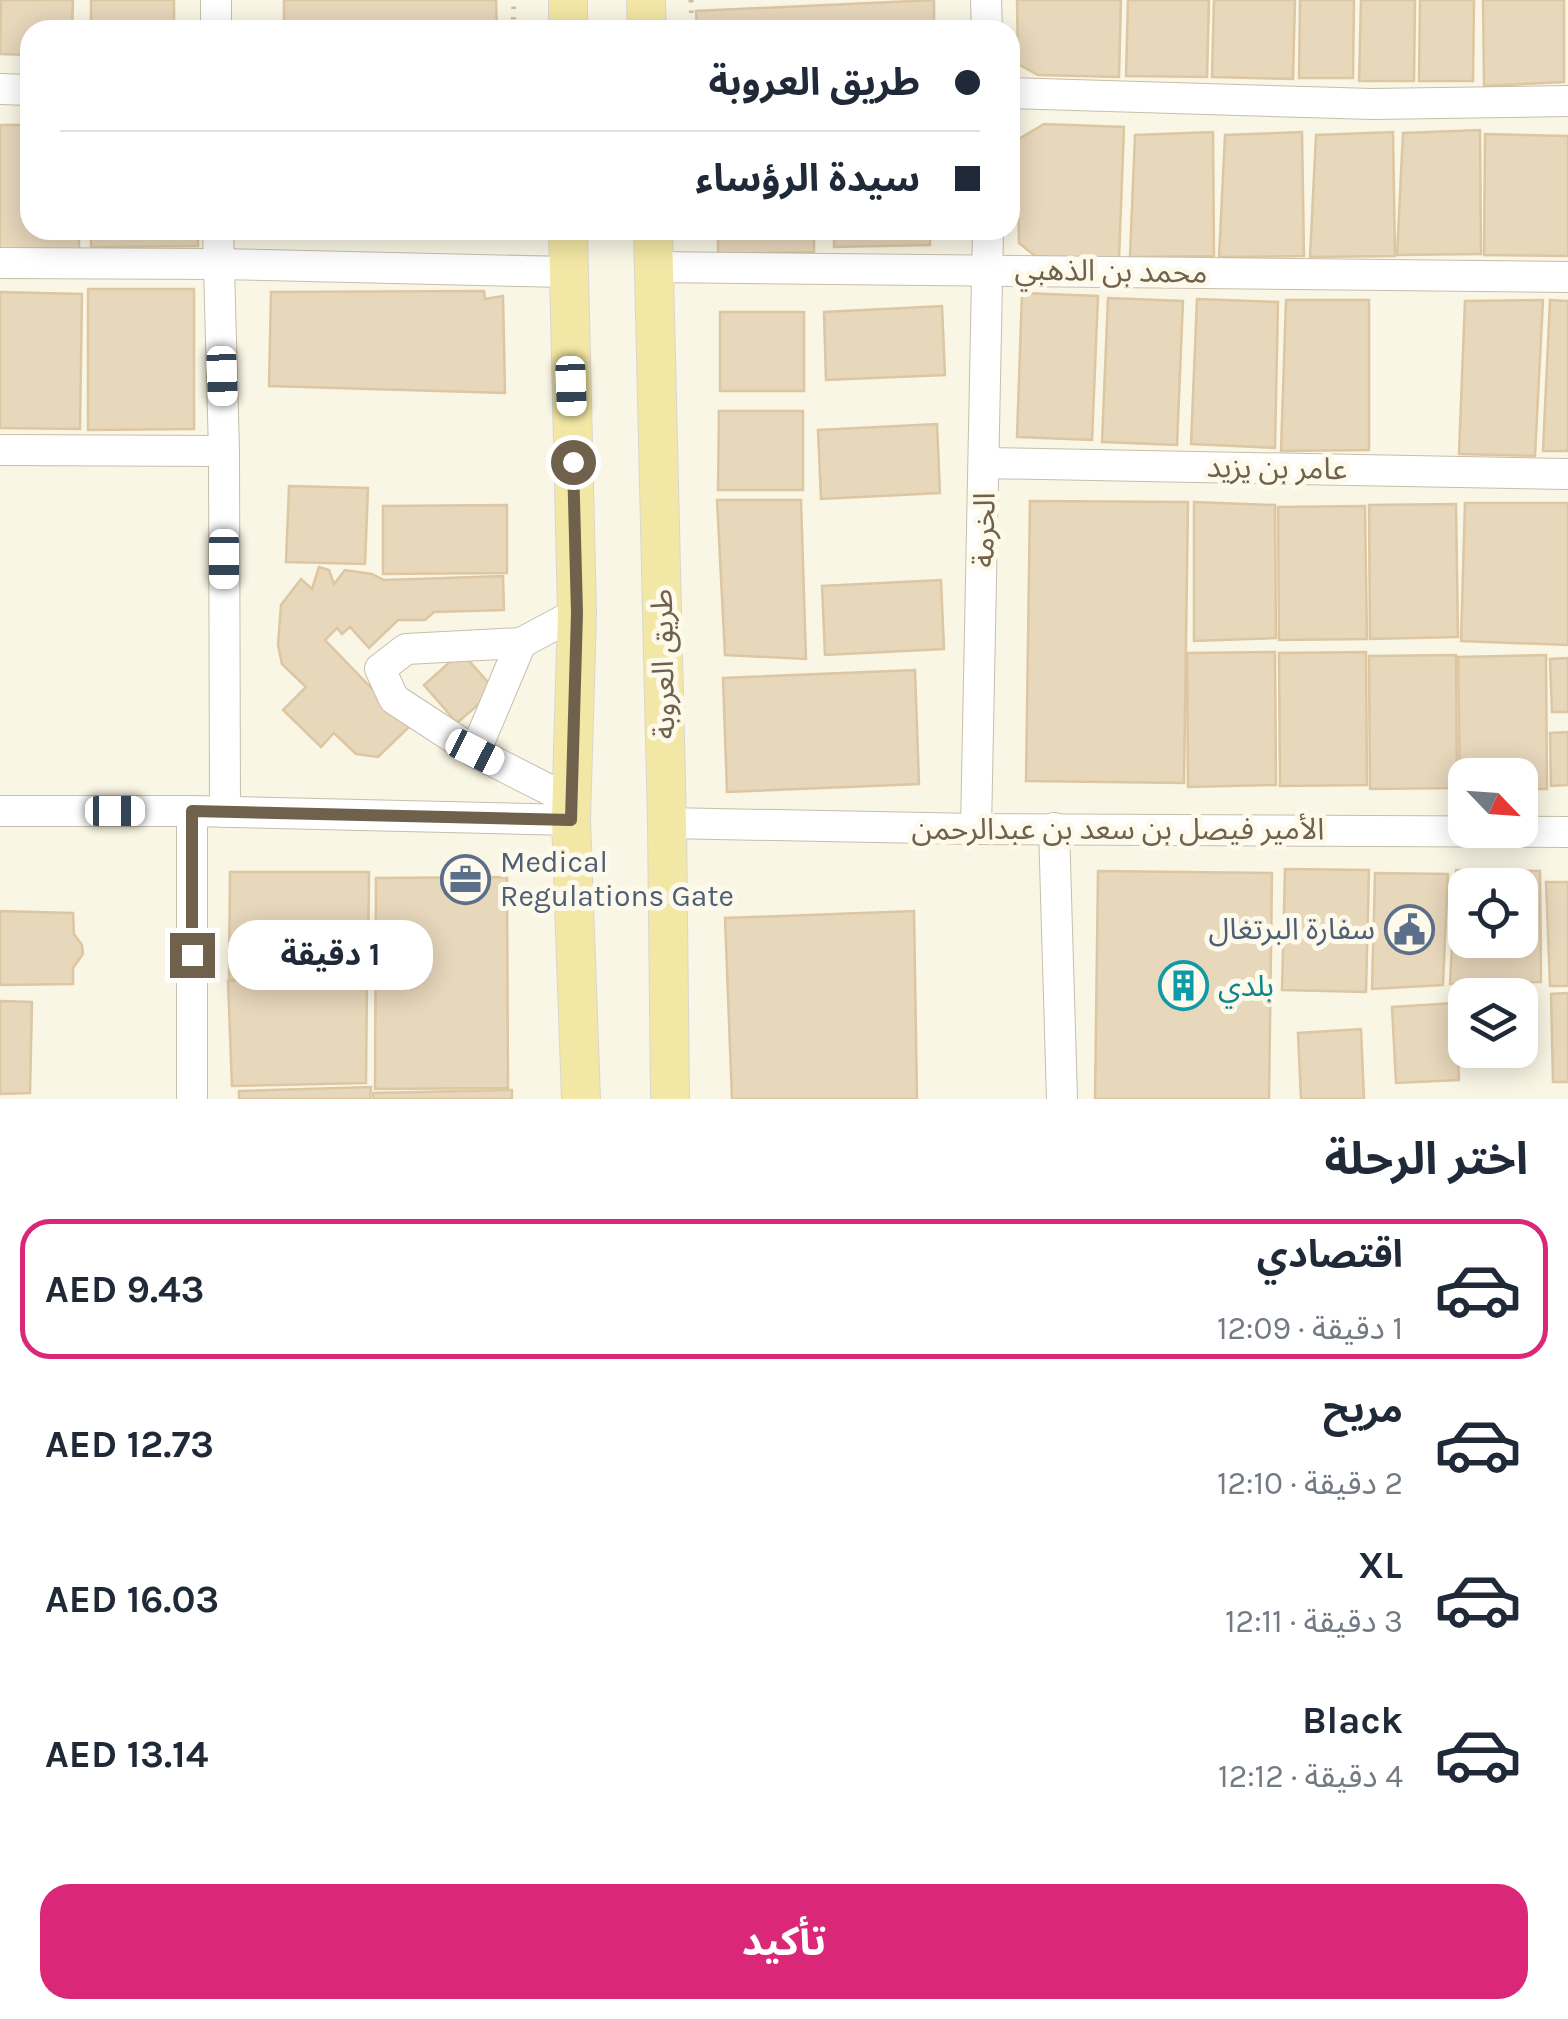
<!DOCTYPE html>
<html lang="ar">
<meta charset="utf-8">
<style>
:root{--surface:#fff;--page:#f6f6f7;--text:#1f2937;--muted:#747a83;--line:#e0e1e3;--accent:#db2777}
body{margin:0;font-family:Karla,"Noto Sans Arabic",sans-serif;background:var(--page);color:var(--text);direction:rtl;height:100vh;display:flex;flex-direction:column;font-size:38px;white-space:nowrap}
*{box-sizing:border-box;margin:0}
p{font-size:32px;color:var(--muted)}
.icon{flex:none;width:55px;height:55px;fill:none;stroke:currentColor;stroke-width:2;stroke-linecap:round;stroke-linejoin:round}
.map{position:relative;height:1099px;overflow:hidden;direction:ltr}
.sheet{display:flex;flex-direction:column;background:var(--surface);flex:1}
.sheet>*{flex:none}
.guide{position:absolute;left:20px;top:20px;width:1000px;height:220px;border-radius:30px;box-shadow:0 5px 25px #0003;direction:rtl;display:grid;align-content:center;height:220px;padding:0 40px;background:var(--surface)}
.needle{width:65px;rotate:115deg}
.fabs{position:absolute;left:1448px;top:758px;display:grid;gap:20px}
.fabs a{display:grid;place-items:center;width:90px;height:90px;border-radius:20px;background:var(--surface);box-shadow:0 5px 25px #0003;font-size:50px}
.end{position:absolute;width:45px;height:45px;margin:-22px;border:12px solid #70614d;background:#fff;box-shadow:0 0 0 5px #fff}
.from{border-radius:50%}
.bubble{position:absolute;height:70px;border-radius:30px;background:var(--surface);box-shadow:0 5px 25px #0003;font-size:32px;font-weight:700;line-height:70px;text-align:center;direction:rtl}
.car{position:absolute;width:30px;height:60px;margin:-30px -15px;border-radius:12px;box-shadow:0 0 8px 2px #0007;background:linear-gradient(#fff 24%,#345 0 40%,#fff 0 76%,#345 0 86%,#fff 0)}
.guide b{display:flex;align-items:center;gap:35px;height:95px;font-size:38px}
.guide b+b{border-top:2px solid var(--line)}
.guide i{width:25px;height:25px;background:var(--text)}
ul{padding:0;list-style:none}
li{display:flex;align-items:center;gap:30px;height:140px;margin:0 20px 15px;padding:0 20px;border:5px solid transparent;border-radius:30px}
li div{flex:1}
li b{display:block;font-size:38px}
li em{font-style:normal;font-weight:700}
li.selected{border-color:var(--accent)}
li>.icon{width:90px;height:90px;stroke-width:1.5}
h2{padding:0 40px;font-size:45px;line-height:120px}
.action{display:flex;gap:20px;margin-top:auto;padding:20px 40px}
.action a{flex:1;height:115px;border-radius:30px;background:var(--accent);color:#fff;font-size:40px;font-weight:700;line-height:115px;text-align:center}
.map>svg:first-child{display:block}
.building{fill:#e7d7bb;stroke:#ddc6a2;stroke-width:2.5;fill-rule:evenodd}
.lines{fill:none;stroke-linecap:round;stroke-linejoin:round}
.minor-casing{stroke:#c7beab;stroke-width:32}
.major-casing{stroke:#dad6d1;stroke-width:40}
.path{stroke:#d1bfa3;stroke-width:5;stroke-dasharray:2.5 8;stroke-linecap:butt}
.minor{stroke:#fff;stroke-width:30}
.major{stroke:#f2e7a4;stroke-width:38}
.route{stroke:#70614d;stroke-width:12}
.labels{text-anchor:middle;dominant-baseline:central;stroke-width:10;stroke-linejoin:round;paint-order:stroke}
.street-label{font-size:30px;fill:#70614d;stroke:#fdfaeb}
.service-label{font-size:30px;fill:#4e5e75;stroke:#fdfaeb;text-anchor:start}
.culture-label{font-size:30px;fill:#0d838f;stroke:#fdfaeb;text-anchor:start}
</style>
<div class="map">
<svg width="1568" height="1099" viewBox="0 0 1568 1099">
<rect width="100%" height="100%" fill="#faf6e5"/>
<g class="building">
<polygon points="1,0 73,0 72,30 30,30 30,55 0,54"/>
<rect x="91" y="0" width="83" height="30"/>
<polygon points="284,0 496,0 497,30 284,30"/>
<polygon points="934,0 934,30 697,30 696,11"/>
<polygon points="1017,0 1121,0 1119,77 1038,75 1018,64"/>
<polygon points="1128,0 1209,0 1207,77 1126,76"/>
<polygon points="1214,0 1295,0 1293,79 1212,77"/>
<polygon points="1300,0 1354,0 1353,78 1299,78"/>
<polygon points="1361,0 1415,0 1414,81 1359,81"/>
<polygon points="1420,0 1474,0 1473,81 1419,81"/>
<polygon points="1483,0 1564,0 1564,82 1484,86"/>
<polygon points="1044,124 1124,127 1119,259 1035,256 1019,243 1017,140"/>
<polygon points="0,125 30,125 30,230 79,230 79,253 0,252"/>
<polygon points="1480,130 1481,254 1397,255 1403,133"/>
<polygon points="1213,132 1214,256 1130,257 1135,135"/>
<polygon points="1302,132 1304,256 1219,257 1225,135"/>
<polygon points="1393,132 1395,256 1310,257 1316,135"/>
<polygon points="1485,134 1568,136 1568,256 1484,255"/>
<polygon points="91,230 198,230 198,246 91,247"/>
<polygon points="718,230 814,230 814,252 718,254"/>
<polygon points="834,230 930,230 930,245 834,247"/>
<polygon points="88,289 194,289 194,429 88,430"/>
<polygon points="484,291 485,299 503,296 505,393 269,386 271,292"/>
<polygon points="0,292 82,294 80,429 0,428"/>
<polygon points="1022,293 1098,296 1092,440 1017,437"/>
<polygon points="1108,298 1183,301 1177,445 1102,442"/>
<polygon points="1197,299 1278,302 1275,448 1191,444"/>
<polygon points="1286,300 1369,300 1369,450 1281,451"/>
<polygon points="1543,300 1535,456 1459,454 1465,301"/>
<polygon points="1550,300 1568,301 1568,451 1543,451"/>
<polygon points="942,306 945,375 826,380 824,312"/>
<rect x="720" y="312" width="84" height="79"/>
<polygon points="719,411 803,411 803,490 718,490"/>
<polygon points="937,424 940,493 821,499 818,430"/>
<polygon points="289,486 368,488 365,564 286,562"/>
<polygon points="717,500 801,500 806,659 725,655"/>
<polygon points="1030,501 1188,502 1184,783 1026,781"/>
<polygon points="1194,502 1275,505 1276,638 1194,641"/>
<polygon points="1465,503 1568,503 1568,645 1461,641"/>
<polygon points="1456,504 1458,637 1370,639 1369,505"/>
<polygon points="507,505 507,573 383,574 383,506"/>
<polygon points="1365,506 1367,639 1279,640 1278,507"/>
<polygon points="319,567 329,570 334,584 345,570 372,574 384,580 503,576 504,610 434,612 425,620 398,620 369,648 350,627 342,634 337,628 325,640 409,727 378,757 356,754 334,733 321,747 283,710 306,687 282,664 278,645 281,605 301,579 312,589"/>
<polygon points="941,580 944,649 825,655 822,586"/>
<polygon points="461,652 495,690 457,723 424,685"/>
<polygon points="1275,652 1276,785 1188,787 1187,653"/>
<polygon points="1366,652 1367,785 1280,786 1279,653"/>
<polygon points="1456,655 1457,788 1370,789 1369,656"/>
<polygon points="1546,655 1547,789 1520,789 1520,775 1465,775 1465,790 1460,790 1458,657"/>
<polygon points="1568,658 1568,712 1552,712 1550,659"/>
<polygon points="915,670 919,784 727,792 723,678"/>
<polygon points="1568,732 1568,785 1551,786 1550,733"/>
<polygon points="1285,869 1369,870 1366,992 1282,990"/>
<path d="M1456 870 1540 871 1541 982 1450 984ZM1465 885H1520V940H1465Z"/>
<polygon points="1098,871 1272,873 1269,1099 1095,1099"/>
<polygon points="230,872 369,872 368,977 229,980"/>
<polygon points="1375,873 1448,874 1443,985 1372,989"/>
<polygon points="507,877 508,1088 375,1089 376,878"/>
<polygon points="1546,882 1568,882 1568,986 1550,986"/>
<polygon points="0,911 73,913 74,934 82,945 83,954 73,968 73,984 0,985"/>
<polygon points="914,911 917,1099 732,1099 725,918"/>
<polygon points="367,979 366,1083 232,1086 228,981"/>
<polygon points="1568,993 1568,1082 1553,1082 1551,994"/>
<polygon points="0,1001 32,1002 30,1093 0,1094"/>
<polygon points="1455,1003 1459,1080 1396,1083 1392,1007"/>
<polygon points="1361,1029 1364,1099 1301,1099 1298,1033"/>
<polygon points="371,1087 370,1099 239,1099 239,1091"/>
<polygon points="512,1090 512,1099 373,1099 373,1093"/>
</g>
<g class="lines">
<defs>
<g id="minor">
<polyline points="216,0 216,30"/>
<polyline points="986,0 987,30"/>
<polyline points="0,89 30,90"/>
<polyline points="1010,93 1372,104 1568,101"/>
<polyline points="218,230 224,451 225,812"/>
<polyline points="0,263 218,264 568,272"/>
<polyline points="654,267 1568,277"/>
<polyline points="0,450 224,451"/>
<polyline points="985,463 1568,474"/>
<polyline points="475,752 521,643"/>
<polyline points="571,801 475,752 394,699 380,669 406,649 521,643 577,613"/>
<polyline points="0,811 192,811 571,820"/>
<polyline points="667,823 976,829 1568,832"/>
<polyline points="1054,828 1062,1099"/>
<polyline points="976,829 988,230"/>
<polyline points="192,1099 192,811"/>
</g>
<g id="major">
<polyline points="568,0 568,30"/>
<polyline points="646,0 647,30"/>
<polyline points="568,230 577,613 571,820 581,1099"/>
<polyline points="653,230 667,823 670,1099"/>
</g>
</defs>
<use href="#minor" class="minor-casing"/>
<use href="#major" class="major-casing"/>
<g class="path">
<polyline points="691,0 692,30"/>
<polyline points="513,30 514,0"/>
</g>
<use href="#minor" class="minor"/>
<use href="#major" class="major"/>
</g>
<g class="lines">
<polyline class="route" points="192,955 192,811 571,820 577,613 573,462"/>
</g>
<defs>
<symbol id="office-ring" viewBox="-11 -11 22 22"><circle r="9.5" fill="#fdfaeb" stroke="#5c6f8a" stroke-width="1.5"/><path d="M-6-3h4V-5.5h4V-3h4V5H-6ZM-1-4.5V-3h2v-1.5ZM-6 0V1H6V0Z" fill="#5c6f8a"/></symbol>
<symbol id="civic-ring" viewBox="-11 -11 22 22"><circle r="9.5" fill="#fdfaeb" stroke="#5c6f8a" stroke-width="1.5"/><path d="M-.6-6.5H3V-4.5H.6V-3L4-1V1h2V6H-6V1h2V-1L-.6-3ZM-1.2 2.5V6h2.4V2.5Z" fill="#5c6f8a"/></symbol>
<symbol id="building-ring" viewBox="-11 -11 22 22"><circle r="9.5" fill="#fdfaeb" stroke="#0f9aa8" stroke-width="1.5"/><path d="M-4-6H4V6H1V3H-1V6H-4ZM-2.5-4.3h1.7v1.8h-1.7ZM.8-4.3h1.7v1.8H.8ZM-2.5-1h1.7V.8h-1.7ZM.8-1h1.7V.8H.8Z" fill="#0f9aa8"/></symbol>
</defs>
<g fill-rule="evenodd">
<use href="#office-ring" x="438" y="852" width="55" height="55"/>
<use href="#civic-ring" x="1382" y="902" width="55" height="55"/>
<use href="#building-ring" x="1156" y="958" width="55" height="55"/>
</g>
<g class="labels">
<g class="street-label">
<text transform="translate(1111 271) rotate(1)">محمد بن الذهبي</text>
<text transform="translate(1277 468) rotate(1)">عامر بن يزيد</text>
<text transform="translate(984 530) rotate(-89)">الخرمة</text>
<text transform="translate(663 664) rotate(-91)">طريق العروبة</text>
<text x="1118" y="829">الأمير فيصل بن سعد بن عبدالرحمن</text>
</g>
<g class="service-label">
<text x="500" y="862">Medical<tspan x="500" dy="34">Regulations Gate</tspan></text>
<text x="1375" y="929" text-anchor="end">سفارة البرتغال</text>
</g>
<g class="culture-label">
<text x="1218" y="986">بلدي</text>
</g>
</g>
</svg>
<div class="fabs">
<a><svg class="needle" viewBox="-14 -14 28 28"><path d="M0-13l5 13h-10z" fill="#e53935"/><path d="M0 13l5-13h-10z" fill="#747a83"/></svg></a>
<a><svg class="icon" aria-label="locate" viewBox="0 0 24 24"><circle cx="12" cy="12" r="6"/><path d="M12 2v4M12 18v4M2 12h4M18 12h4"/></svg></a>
<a><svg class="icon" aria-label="layers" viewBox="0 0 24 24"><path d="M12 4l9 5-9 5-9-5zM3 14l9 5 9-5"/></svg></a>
</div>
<i class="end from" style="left:573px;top:462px"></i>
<i class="end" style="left:192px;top:955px"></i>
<div class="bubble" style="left:228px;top:920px;width:205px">1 دقيقة</div>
<i class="car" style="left:222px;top:376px;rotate:178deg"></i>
<i class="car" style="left:571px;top:386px;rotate:178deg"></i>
<i class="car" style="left:224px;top:559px;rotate:180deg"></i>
<i class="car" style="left:475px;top:752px;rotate:117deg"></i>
<i class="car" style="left:115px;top:811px;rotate:90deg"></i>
<div class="guide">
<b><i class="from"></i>طريق العروبة</b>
<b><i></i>سيدة الرؤساء</b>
</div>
</div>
<section class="sheet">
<h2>اختر الرحلة</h2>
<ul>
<li class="selected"><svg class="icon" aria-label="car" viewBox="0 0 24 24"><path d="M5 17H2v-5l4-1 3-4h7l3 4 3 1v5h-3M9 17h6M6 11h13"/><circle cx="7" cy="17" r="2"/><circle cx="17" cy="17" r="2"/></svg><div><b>اقتصادي</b><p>1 دقيقة · 12:09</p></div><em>AED 9.43</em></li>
<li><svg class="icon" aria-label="car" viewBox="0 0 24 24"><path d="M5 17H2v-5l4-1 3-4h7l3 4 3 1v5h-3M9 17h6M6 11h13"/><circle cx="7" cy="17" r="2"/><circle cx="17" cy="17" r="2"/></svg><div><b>مريح</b><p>2 دقيقة · 12:10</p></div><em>AED 12.73</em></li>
<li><svg class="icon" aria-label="car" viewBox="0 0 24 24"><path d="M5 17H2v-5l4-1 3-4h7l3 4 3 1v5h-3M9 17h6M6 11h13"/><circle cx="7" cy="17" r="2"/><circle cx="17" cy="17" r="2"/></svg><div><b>XL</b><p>3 دقيقة · 12:11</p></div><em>AED 16.03</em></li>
<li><svg class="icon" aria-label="car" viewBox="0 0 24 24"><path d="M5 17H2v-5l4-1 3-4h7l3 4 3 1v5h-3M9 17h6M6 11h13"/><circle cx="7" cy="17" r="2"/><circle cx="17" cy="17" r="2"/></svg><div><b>Black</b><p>4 دقيقة · 12:12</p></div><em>AED 13.14</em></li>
</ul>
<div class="action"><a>تأكيد</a></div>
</section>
